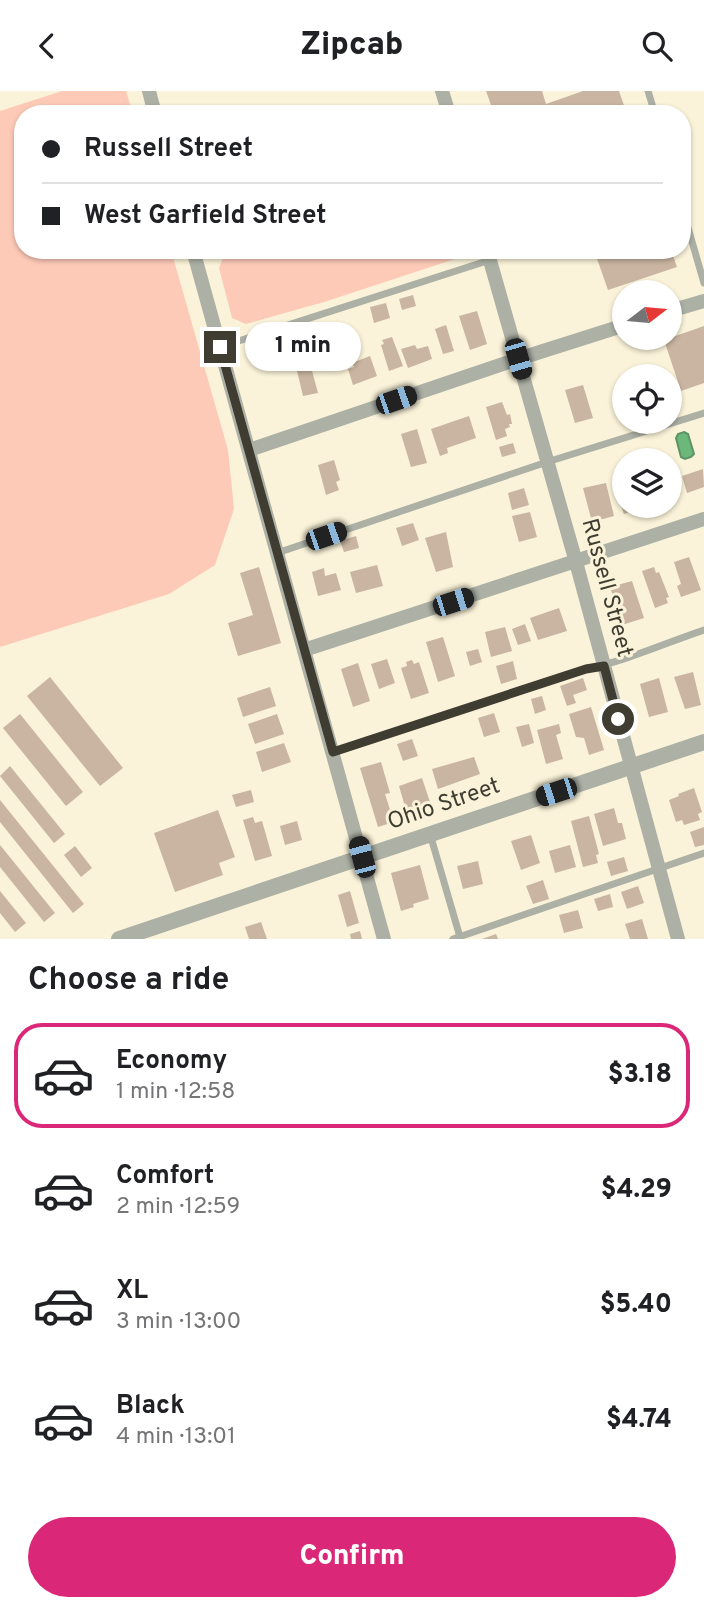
<!DOCTYPE html>
<meta charset="utf-8">
<style>
:root{--surface:#fff;--page:#f2f2f2;--text:#202124;--muted:#757577;--line:#e0e0e0;--accent:#db2777}
body{margin:0;font-family:Overpass,sans-serif;background:var(--page);color:var(--text);height:100vh;display:flex;flex-direction:column;font-size:26px;white-space:nowrap}
*{box-sizing:border-box;margin:0}
p{font-size:23px;color:var(--muted)}
.icon{flex:none;width:38px;height:38px;fill:none;stroke:currentColor;stroke-width:2;stroke-linecap:round;stroke-linejoin:round}
.map{position:relative;height:848px;overflow:hidden}
.drawer{display:flex;flex-direction:column;background:var(--surface);flex:1}
.drawer>*{flex:none}
.guide{position:absolute;left:14px;top:14px;width:677px;height:154px;border-radius:28px;box-shadow:0 2px 5px #0004;display:grid;align-content:center;height:154px;padding:0 28px;background:var(--surface)}
.needle{width:46px;rotate:74deg}
.buttons{position:absolute;left:612px;top:189px;display:grid;gap:14px}
.buttons a{display:grid;place-items:center;width:70px;height:70px;border-radius:50%;background:var(--surface);box-shadow:0 2px 5px #0004;font-size:35px}
.end{position:absolute;width:32px;height:32px;margin:-16px;border:9px solid #3f3c32;background:#fff;box-shadow:0 0 0 4px #fff}
.from{border-radius:50%}
.bubble{position:absolute;height:49px;border-radius:24px;background:var(--surface);box-shadow:0 2px 5px #0004;font-size:23px;font-weight:800;line-height:49px;text-align:center}
.car{position:absolute;width:21px;height:42px;margin:-21px -10px;border-radius:9px;box-shadow:0 0 5px 2px #0007;background:linear-gradient(#222 24%,#8ab4d8 0 40%,#222 0 76%,#8ab4d8 0 86%,#222 0)}
.guide b{display:flex;align-items:center;gap:24px;height:66px;font-size:26px}
.guide b+b{border-top:2px solid var(--line)}
.guide i{width:18px;height:18px;background:var(--text)}
ul{padding:0;list-style:none}
li{display:flex;align-items:center;gap:21px;height:105px;margin:0 14px 10px;padding:0 14px;border:4px solid transparent;border-radius:28px}
li div{flex:1}
li b{display:block;font-size:26px}
li em{font-style:normal;font-weight:800}
li.active{border-color:var(--accent)}
li>.icon{width:63px;height:63px;stroke-width:1.5}
h2{padding:0 28px;font-size:32px;line-height:84px}
.button{display:flex;gap:14px;margin-top:auto;padding:14px 28px}
.button a{flex:1;height:80px;border-radius:42px;background:var(--accent);color:#fff;font-size:28px;font-weight:800;line-height:80px;text-align:center}
header{display:flex;justify-content:space-between;align-items:center;height:91px;padding:0 28px;background:var(--surface);font-size:32px;font-weight:800}
.map>svg:first-child{display:block}
.green{fill:#fecab8}
.water{fill:#6cb87b;stroke:#5e9365;stroke-width:2}
.building{fill:#c9b5a1}
.lines{fill:none;stroke-linecap:round;stroke-linejoin:round}
.service{stroke:#acb0a5;stroke-width:7}
.minor{stroke:#acb0a5;stroke-width:14}
.tertiary{stroke:#acb0a5;stroke-width:16}
.route{stroke:#3f3c32;stroke-width:9}
.labels{text-anchor:middle;dominant-baseline:central;stroke-width:6;stroke-linejoin:round;paint-order:stroke}
.street-label{font-size:23px;fill:#3f3c32;stroke:#faf3d9}
</style>
<header><svg class="icon" aria-label="back" viewBox="0 0 24 24"><path d="M15 5l-7 7 7 7"/></svg>Zipcab<svg class="icon" aria-label="search" viewBox="0 0 24 24"><circle cx="10" cy="10" r="6"/><path d="M15 15l6 6"/></svg></header>
<div class="map">
<svg width="704" height="848" viewBox="0 0 704 848">
<rect width="100%" height="100%" fill="#faf3d9"/>
<g class="green">
<polygon points="62,0 126,0 133,23 23,23 23,159 171,159 228,359 234,418 215,474 169,503 0,556 0,20"/>
<polygon points="229,159 462,159 461,166 324,211 246,233 232,227 219,177 226,160"/>
</g>
<polygon class="water" points="684,341 688,343 694,363 691,366 685,368 681,366 676,347 678,343"/>
<g class="building">
<polygon points="486,0 542,0 546,13 583,0 619,0 627,23 483,23 481,17 491,14"/>
<polygon points="594,159 671,159 677,176 608,199"/>
<polygon points="413,204 416,215 402,219 399,208"/>
<polygon points="386,212 390,227 374,232 370,216"/>
<polygon points="477,220 487,253 470,259 459,225"/>
<polygon points="446,234 454,260 443,263 435,238"/>
<polygon points="704,235 704,292 681,300 664,249"/>
<polygon points="392,246 403,275 389,280 381,254 384,253 382,249"/>
<polygon points="415,254 417,258 428,255 432,268 408,277 401,258"/>
<polygon points="370,265 377,285 353,294 348,278 354,276 352,272"/>
<polygon points="311,276 318,302 303,305 297,280"/>
<polygon points="583,294 593,327 575,332 565,299"/>
<polygon points="502,311 507,324 510,323 512,333 509,333 510,336 505,338 507,345 496,349 486,316"/>
<polygon points="469,325 476,347 447,357 448,362 440,365 431,338"/>
<polygon points="417,338 427,372 411,376 401,343"/>
<polygon points="513,352 516,362 502,366 499,356"/>
<polygon points="334,369 340,389 336,391 339,399 326,404 318,374"/>
<polygon points="670,375 678,403 670,405"/>
<polygon points="703,378 704,396 687,402 682,385"/>
<polygon points="606,392 614,425 592,431 583,397"/>
<polygon points="524,397 529,414 512,419 508,402"/>
<polygon points="625,398 625,415 648,415 624,423 616,401"/>
<polygon points="530,421 537,446 519,451 512,425"/>
<polygon points="413,432 419,449 402,455 396,437"/>
<polygon points="446,441 453,476 436,481 425,447"/>
<polygon points="356,445 359,457 344,461 340,450"/>
<polygon points="689,466 701,499 681,506 677,495 681,493 674,471"/>
<polygon points="377,474 383,495 356,502 350,481"/>
<polygon points="259,476 281,552 238,565 228,532 253,524 240,482"/>
<polygon points="654,476 656,482 659,481 669,506 666,507 668,512 655,517 642,480"/>
<polygon points="324,477 325,485 336,482 341,499 318,505 312,481"/>
<polygon points="632,490 644,527 622,534 610,496"/>
<polygon points="559,517 567,540 538,549 530,527"/>
<polygon points="525,533 531,550 518,554 512,538"/>
<polygon points="505,536 512,560 491,566 485,541"/>
<polygon points="443,546 455,585 438,591 426,551"/>
<polygon points="478,558 482,571 470,575 466,561"/>
<polygon points="387,568 395,592 379,598 371,573"/>
<polygon points="412,569 414,573 419,571 429,602 411,608 401,577 407,575 406,571"/>
<polygon points="513,570 517,588 501,593 496,575"/>
<polygon points="358,572 370,610 353,616 341,578"/>
<polygon points="693,581 701,614 685,618 674,586"/>
<polygon points="50,586 123,677 100,695 27,605"/>
<polygon points="583,587 587,599 573,604 576,612 567,615 560,595"/>
<polygon points="659,587 668,621 649,626 640,593"/>
<polygon points="270,596 276,615 243,626 237,607"/>
<polygon points="542,605 546,619 535,623 531,608"/>
<polygon points="591,616 604,659 589,664 584,647 576,646 569,623"/>
<polygon points="494,622 500,641 484,646 478,627"/>
<polygon points="20,623 83,701 66,715 3,637"/>
<polygon points="277,623 284,643 255,653 248,633"/>
<polygon points="529,633 534,652 522,656 516,636"/>
<polygon points="559,633 561,642 556,644 563,668 546,673 537,639"/>
<polygon points="412,648 418,665 403,670 397,653"/>
<polygon points="284,652 291,671 262,681 256,661"/>
<polygon points="474,666 480,683 438,698 432,678"/>
<polygon points="381,671 390,702 385,703 394,731 378,736 360,677"/>
<polygon points="10,675 65,743 54,752 0,685"/>
<polygon points="422,687 430,711 406,719 399,695"/>
<polygon points="694,697 702,721 698,723 700,729 684,734 682,729 676,731 669,709 679,705 678,703"/>
<polygon points="251,699 254,711 236,716 232,704"/>
<polygon points="0,709 84,813 73,822 0,731"/>
<polygon points="614,717 618,732 622,732 626,748 603,755 594,723"/>
<polygon points="218,719 235,766 219,772 223,784 175,801 154,742"/>
<polygon points="589,725 599,763 596,764 598,772 583,776 571,730"/>
<polygon points="253,726 255,732 262,730 272,765 255,770 243,729"/>
<polygon points="297,730 302,749 285,754 280,735"/>
<polygon points="704,736 704,754 695,756 690,741"/>
<polygon points="531,744 540,772 521,779 511,750"/>
<polygon points="0,754 55,822 44,831 0,776"/>
<polygon points="570,754 576,776 555,782 549,760"/>
<polygon points="75,755 92,777 81,786 64,764"/>
<polygon points="624,766 628,780 611,785 607,771"/>
<polygon points="478,770 483,793 463,798 457,775"/>
<polygon points="420,774 429,808 413,813 414,816 401,820 391,782"/>
<polygon points="543,789 549,808 533,813 526,795"/>
<polygon points="638,795 644,812 627,818 621,801"/>
<polygon points="0,800 26,832 15,841 0,822"/>
<polygon points="350,800 359,832 347,836 338,804"/>
<polygon points="610,803 613,816 598,820 594,808"/>
<polygon points="578,819 583,837 564,842 559,824"/>
<polygon points="642,828 648,848 630,848 625,833"/>
<polygon points="261,831 267,848 249,848 245,836"/>
<polygon points="360,840 362,848 351,848 350,843"/>
<polygon points="496,843 498,848 482,848"/>
</g>
<g class="lines">
<g class="service">
<polyline points="648,0 655,23"/>
<polyline points="682,116 704,192"/>
<polyline points="220,256 490,169"/>
<polyline points="277,462 547,371 704,322"/>
<path d="M333 661 586 578C626 570 665 552 704 539"/>
<polyline points="430,743 460,846"/>
<polyline points="453,848 704,762"/>
</g>
<g class="minor">
<polyline points="149,0 155,23"/>
<polyline points="442,0 449,23"/>
<polyline points="193,159 384,848"/>
<polyline points="487,159 576,471 678,848"/>
<polyline points="670,220 704,210"/>
<polyline points="249,359 518,268 625,234"/>
<polyline points="304,559 704,428"/>
</g>
<polyline class="tertiary" points="119,848 704,651"/>
</g>
<g class="lines">
<polyline class="route" points="220,256 333,661 586,578 604,575 618,628"/>
</g>
<g class="labels">
<g class="street-label">
<text transform="translate(606 497) rotate(75)">Russell Street</text>
<text transform="translate(444 714) rotate(-19)">Ohio Street</text>
</g>
</g>
</svg>
<div class="buttons">
<a><svg class="needle" viewBox="-14 -14 28 28"><path d="M0-13l5 13h-10z" fill="#e53935"/><path d="M0 13l5-13h-10z" fill="#757577"/></svg></a>
<a><svg class="icon" aria-label="locate" viewBox="0 0 24 24"><circle cx="12" cy="12" r="6"/><path d="M12 2v4M12 18v4M2 12h4M18 12h4"/></svg></a>
<a><svg class="icon" aria-label="layers" viewBox="0 0 24 24"><path d="M12 4l9 5-9 5-9-5zM3 14l9 5 9-5"/></svg></a>
</div>
<i class="end from" style="left:618px;top:628px"></i>
<i class="end" style="left:220px;top:256px"></i>
<div class="bubble" style="left:245px;top:231px;width:116px">1 min</div>
<i class="car" style="left:518px;top:268px;rotate:164deg"></i>
<i class="car" style="left:396px;top:309px;rotate:71deg"></i>
<i class="car" style="left:326px;top:445px;rotate:71deg"></i>
<i class="car" style="left:453px;top:511px;rotate:72deg"></i>
<i class="car" style="left:556px;top:701px;rotate:252deg"></i>
<i class="car" style="left:362px;top:766px;rotate:345deg"></i>
<div class="guide">
<b><i class="from"></i>Russell Street</b>
<b><i></i>West Garfield Street</b>
</div>
</div>
<section class="drawer">
<h2>Choose a ride</h2>
<ul>
<li class="active"><svg class="icon" aria-label="car" viewBox="0 0 24 24"><path d="M5 17H2v-5l4-1 3-4h7l3 4 3 1v5h-3M9 17h6M6 11h13"/><circle cx="7" cy="17" r="2"/><circle cx="17" cy="17" r="2"/></svg><div><b>Economy</b><p>1 min · 12:58</p></div><em>$3.18</em></li>
<li><svg class="icon" aria-label="car" viewBox="0 0 24 24"><path d="M5 17H2v-5l4-1 3-4h7l3 4 3 1v5h-3M9 17h6M6 11h13"/><circle cx="7" cy="17" r="2"/><circle cx="17" cy="17" r="2"/></svg><div><b>Comfort</b><p>2 min · 12:59</p></div><em>$4.29</em></li>
<li><svg class="icon" aria-label="car" viewBox="0 0 24 24"><path d="M5 17H2v-5l4-1 3-4h7l3 4 3 1v5h-3M9 17h6M6 11h13"/><circle cx="7" cy="17" r="2"/><circle cx="17" cy="17" r="2"/></svg><div><b>XL</b><p>3 min · 13:00</p></div><em>$5.40</em></li>
<li><svg class="icon" aria-label="car" viewBox="0 0 24 24"><path d="M5 17H2v-5l4-1 3-4h7l3 4 3 1v5h-3M9 17h6M6 11h13"/><circle cx="7" cy="17" r="2"/><circle cx="17" cy="17" r="2"/></svg><div><b>Black</b><p>4 min · 13:01</p></div><em>$4.74</em></li>
</ul>
<div class="button"><a>Confirm</a></div>
</section>
